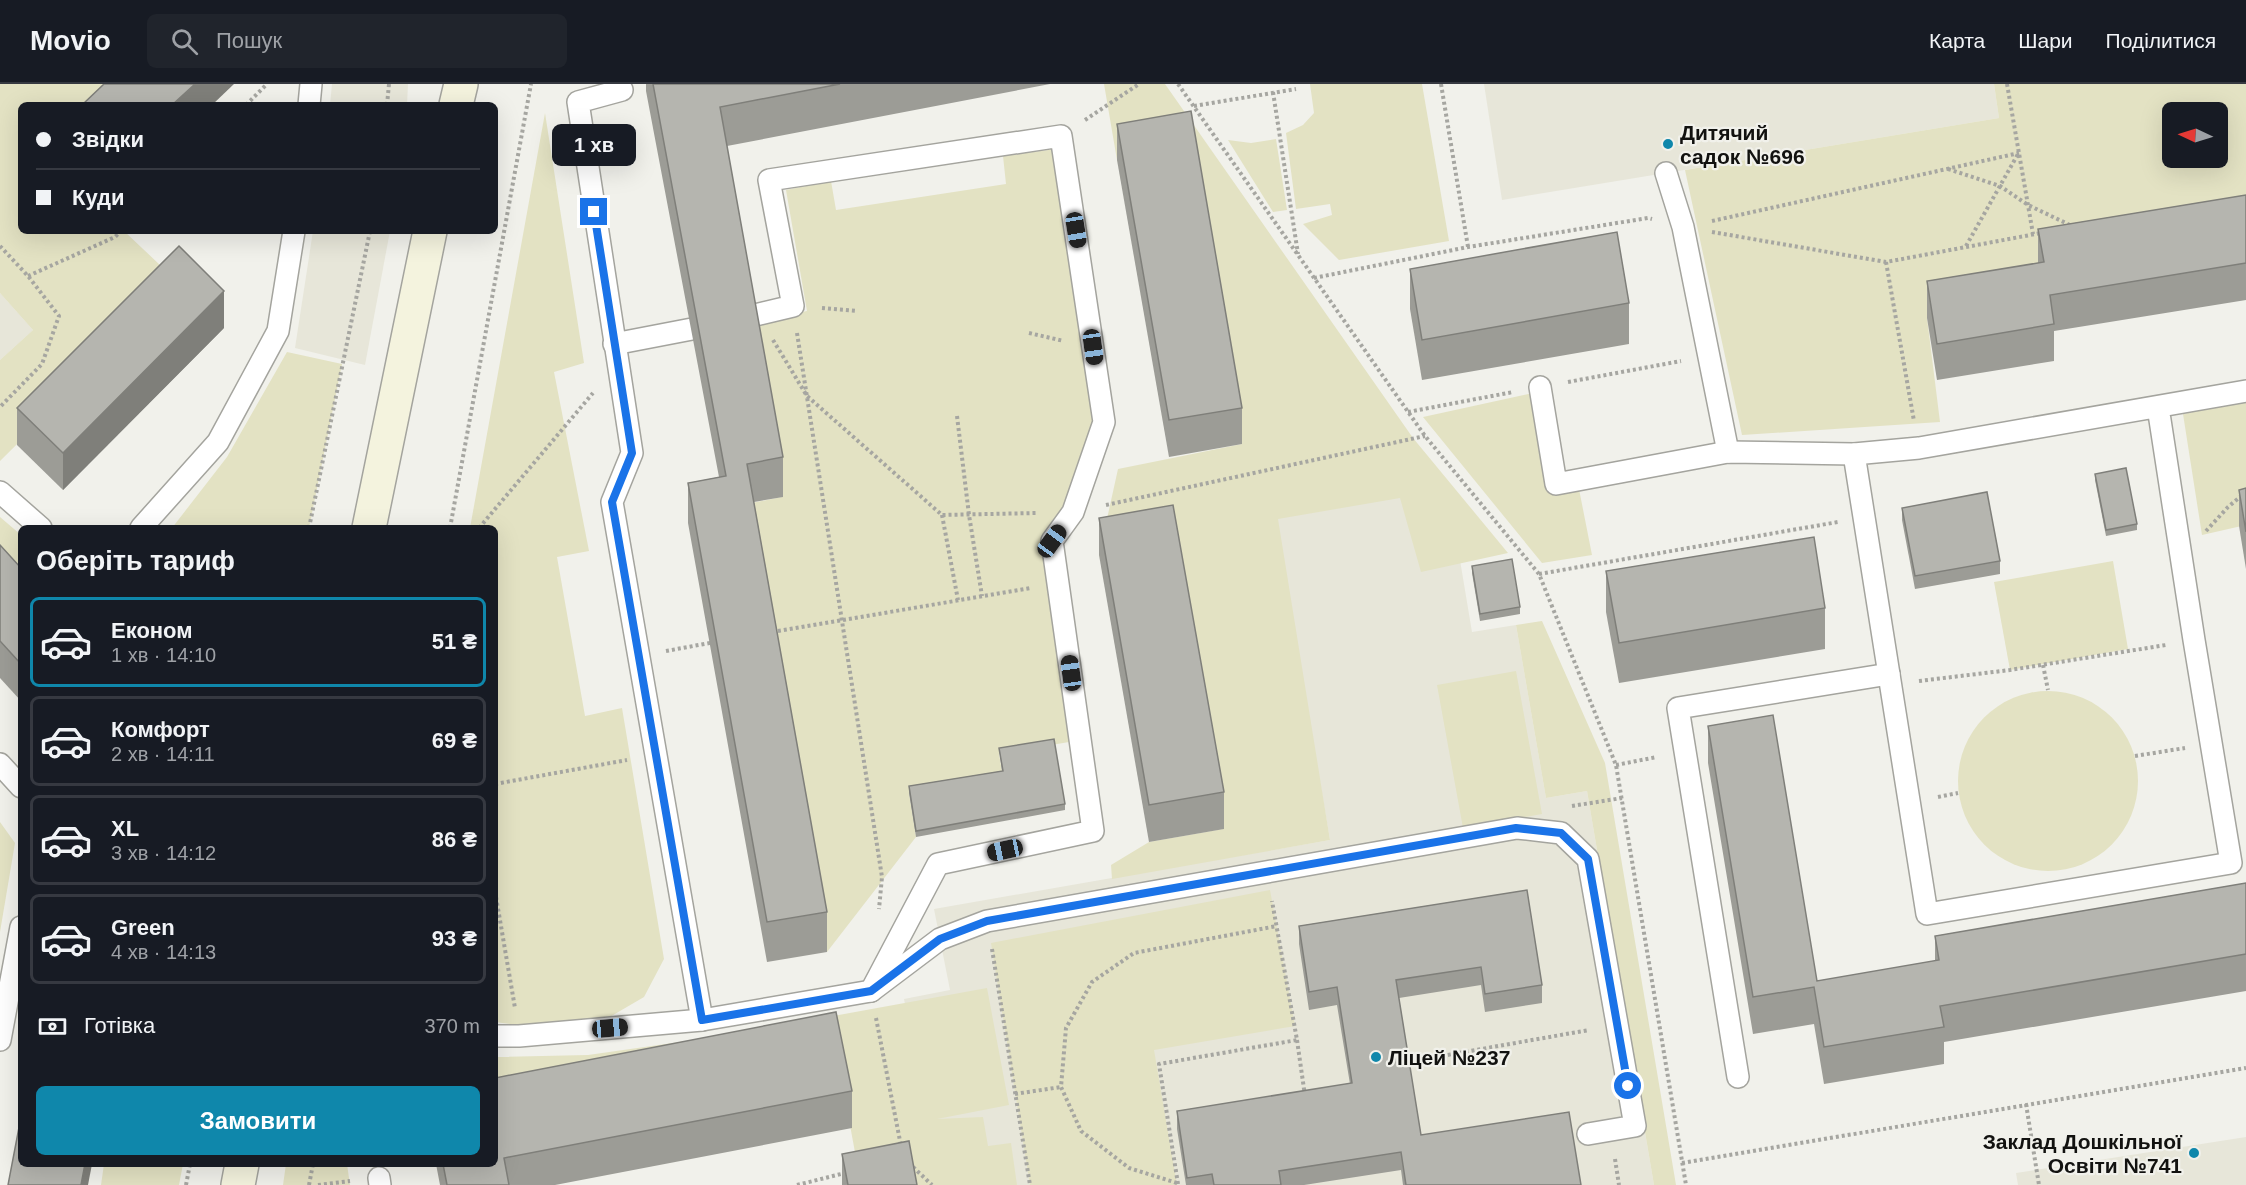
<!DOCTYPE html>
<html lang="uk">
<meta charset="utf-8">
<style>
:root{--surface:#171b24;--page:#20242c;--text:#f1f3f6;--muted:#9ea1a6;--line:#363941;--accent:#0f87ab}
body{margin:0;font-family:Arial,sans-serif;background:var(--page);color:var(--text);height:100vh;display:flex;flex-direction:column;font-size:22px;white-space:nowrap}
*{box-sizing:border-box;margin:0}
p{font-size:20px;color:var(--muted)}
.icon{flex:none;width:33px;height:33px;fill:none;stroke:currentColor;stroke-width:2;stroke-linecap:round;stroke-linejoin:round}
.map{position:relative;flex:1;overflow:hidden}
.panel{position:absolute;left:18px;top:441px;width:480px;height:642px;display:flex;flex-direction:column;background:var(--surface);border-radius:9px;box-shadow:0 6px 24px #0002}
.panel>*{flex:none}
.guide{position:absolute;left:18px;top:18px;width:480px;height:132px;border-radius:9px;box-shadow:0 6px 24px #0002;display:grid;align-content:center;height:132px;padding:0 18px;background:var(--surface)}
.needle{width:39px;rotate:274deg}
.fabs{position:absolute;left:2162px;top:18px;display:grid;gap:12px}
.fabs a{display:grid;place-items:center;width:66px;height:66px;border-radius:9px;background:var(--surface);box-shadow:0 6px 24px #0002;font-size:30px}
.end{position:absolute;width:27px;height:27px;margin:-14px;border:8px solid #1a73e8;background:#fff;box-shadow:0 0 0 3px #fff}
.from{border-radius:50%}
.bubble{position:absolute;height:42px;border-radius:9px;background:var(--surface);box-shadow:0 6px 24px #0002;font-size:20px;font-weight:600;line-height:42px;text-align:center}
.car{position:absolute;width:18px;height:36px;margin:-18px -9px;border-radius:8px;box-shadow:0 0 4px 2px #0007;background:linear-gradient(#222 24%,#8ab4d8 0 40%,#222 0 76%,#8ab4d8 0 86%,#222 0)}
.guide b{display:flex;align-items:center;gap:21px;height:57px;font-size:22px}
.guide b+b{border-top:2px solid var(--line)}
.guide i{width:15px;height:15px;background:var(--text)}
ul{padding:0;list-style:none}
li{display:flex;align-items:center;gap:18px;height:90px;margin:0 12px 9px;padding:0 6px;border:3px solid var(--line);border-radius:9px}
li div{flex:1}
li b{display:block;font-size:22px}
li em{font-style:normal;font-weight:600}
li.current{border-color:var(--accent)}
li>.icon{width:54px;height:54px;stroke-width:1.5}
h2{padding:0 18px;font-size:27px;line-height:72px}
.pay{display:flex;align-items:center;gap:15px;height:66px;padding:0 18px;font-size:22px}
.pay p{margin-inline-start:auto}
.action{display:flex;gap:12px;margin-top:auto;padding:12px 18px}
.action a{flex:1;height:69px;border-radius:9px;background:var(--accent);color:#fff;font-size:24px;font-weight:600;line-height:69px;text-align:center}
header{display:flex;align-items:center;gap:36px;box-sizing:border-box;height:84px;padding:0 30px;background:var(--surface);border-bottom:2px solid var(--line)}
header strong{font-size:28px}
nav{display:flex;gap:33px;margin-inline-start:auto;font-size:21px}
.search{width:420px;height:54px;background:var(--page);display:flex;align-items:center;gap:15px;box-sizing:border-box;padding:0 21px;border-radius:9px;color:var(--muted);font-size:22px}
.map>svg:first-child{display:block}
.built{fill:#e7e6d9}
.green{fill:#e3e2c3;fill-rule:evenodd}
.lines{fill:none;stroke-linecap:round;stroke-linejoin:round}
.lane-casing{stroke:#a4a49e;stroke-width:24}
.secondary-casing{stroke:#a4a49e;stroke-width:36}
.path{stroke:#a6a6a1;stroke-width:4;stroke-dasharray:3 3;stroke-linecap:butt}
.lane{stroke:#fff;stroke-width:21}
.secondary{stroke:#f4f3de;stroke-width:33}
.wall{fill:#9c9c96}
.shaded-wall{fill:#7f7f7a}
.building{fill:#b5b5af;stroke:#7f7f7a;stroke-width:1.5}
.route{stroke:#1a73e8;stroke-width:8}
.poi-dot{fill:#0f87ab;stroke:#f1f1eb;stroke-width:2}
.labels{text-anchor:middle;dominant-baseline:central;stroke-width:4.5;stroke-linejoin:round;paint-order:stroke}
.poi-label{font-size:21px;font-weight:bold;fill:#121210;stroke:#f1f1eb;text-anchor:start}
</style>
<header>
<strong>Movio</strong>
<div class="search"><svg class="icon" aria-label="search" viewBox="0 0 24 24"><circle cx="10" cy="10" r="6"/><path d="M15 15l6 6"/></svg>Пошук</div>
<nav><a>Карта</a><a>Шари</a><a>Поділитися</a></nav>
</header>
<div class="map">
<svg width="2246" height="1101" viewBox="0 0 2246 1101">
<rect width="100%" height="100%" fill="#f1f1eb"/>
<g class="built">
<polygon points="332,0 408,0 407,21 330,21"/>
<polygon points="1484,0 1994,0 1999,34 1502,116"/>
<polygon points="313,147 390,147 365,281 295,264"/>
<polygon points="0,209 33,246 0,276"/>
<polygon points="1403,395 1457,458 1472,548 1516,541 1546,714 1587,707 1654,1101 996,1101 929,1043 904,915 950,906 934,825 1330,756 1272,418"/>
<polygon points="2246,1053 2246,1101 2018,1101 2016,1089"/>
</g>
<g class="green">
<polygon points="0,0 144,0 121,21 21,21 21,147 124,147 179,199 0,377 0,276 33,246 0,209"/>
<polygon points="1104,0 1165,0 1413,354 1508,469 1421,488 1400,414 1278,435 1330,756 1112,795 1111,781 1149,758 1223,745 1099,471 1118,385 1242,360 1117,76"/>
<polygon points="1310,0 1422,0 1449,157 1339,176 1303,140 1332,131 1330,120 1296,125 1286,49 1303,41 1314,29"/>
<path d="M1994 0H2246V148L1927 234 1940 338 1742 351 1685 86 1999 34ZM2172 28H2217V74H2172Z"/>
<polygon points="545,29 584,279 554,288 589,467 557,473 585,632 622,624 664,875 644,913 608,934 533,943 495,938 495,444 470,444"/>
<polygon points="1276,55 1287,126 1273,128 1228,56 1251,59"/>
<polygon points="1056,65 1096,339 1063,429 1045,453 1069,658 999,670 1003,693 909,709 916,753 827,868 747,420 782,413 752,238 807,227 786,106 831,97 836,126 1006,100 1003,72"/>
<polygon points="287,268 342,280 309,444 172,444 227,373"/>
<polygon points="1533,309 1552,406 1579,405 1592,471 1542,479 1423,333"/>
<polygon points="2246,317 2246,441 2202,451 2183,330"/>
<polygon points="0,433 21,451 21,508 0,486"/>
<polygon points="2113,477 2128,565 2010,586 1994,498"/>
<polygon points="1542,537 1605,679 1676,1101 1654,1101 1587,707 1546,714 1516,541"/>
<polygon points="1516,587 1542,730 1463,744 1437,601"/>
<circle cx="2048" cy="697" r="90"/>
<polygon points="0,738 15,759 0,848"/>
<polygon points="1270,806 1295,942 1154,966 1177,1101 1030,1101 991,859"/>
<polygon points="987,904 1009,1021 937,1035 983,1033 988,1062 1011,1059 1017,1101 861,1101 836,965 495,1031 495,973 588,971 729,951"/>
<polygon points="104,1080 183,1080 179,1101 101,1101"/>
<polygon points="286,1080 347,1080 350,1101 283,1101"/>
</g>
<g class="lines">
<defs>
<g id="lane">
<polyline points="622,6 578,18 632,369 612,418 702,936"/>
<polyline points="309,21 311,0"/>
<polyline points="1666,89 1683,143 1728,368"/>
<polyline points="751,232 793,222 769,96 1061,52 1104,338 1073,428 1052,457 1093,747 938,780 871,907"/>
<polyline points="614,260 692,245"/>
<polyline points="1540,303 1556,400 1728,368 1854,370"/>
<polyline points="2158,323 2194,556 2231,779 1927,830 1854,370 1919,364 2246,307"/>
<polyline points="0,408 41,444"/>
<polyline points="141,444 218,358 278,247 294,147"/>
<polyline points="0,680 21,703"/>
<polyline points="495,952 519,952 702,936 871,907 940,855 987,837 1517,744 1561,749 1588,775 1635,1042 1588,1050"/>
<polyline points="0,956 21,843"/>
<polyline points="1738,993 1678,624 1889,590"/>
<polyline points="379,1094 380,1101"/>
</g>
<g id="secondary">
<polyline points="456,21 461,0"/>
<polyline points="369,444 430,147"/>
<polyline points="238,1101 242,1080"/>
</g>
</defs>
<use href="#lane" class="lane-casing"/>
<use href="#secondary" class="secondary-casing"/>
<g class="path">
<polyline points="1178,0 1425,352 1539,490 1616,681 1686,1101"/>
<polyline points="1441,0 1468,163"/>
<polyline points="2007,0 2033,150"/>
<polyline points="1273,8 1298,170"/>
<polyline points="246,21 267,0"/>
<polyline points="387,21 389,0"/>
<polyline points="1194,22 1296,5"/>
<polyline points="1085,36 1139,0"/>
<polyline points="1948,85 2000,102 2028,121 2072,142"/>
<polyline points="1712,137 2019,69"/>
<polyline points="1712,148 1886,178 2041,149"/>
<polyline points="0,162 28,192 59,232 42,280 0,323"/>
<polyline points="1966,162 2018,70"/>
<polyline points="1886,178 1914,337"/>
<polyline points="28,192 115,153 121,147"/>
<polyline points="1314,194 1468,163 1648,134 1652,135"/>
<polyline points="822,224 857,227"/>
<polyline points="797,249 882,793 879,825"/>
<polyline points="1029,249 1064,257"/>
<polyline points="773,256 807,312 942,431 1037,429"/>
<polyline points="1568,298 1681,277"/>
<polyline points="1408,328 1513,308"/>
<polyline points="957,332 969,431 982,512"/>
<polyline points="1106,421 1425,352"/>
<polyline points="942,431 958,516"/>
<polyline points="309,444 370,147"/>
<polyline points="450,444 531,0"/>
<polyline points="479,444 593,309"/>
<polyline points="2206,447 2228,423 2246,408"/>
<polyline points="1539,490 1838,438"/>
<polyline points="772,548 1031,504"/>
<polyline points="666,567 715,558"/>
<polyline points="2043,581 2048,606"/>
<polyline points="1919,597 2010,586 2166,561"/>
<polyline points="2135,672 2185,664"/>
<polyline points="1616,681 1657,673"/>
<polyline points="495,700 627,676"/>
<polyline points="1938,713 1958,709"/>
<polyline points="1572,722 1622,714"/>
<polyline points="495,807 515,924"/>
<polyline points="992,865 1030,1101"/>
<polyline points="876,934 901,1062"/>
<polyline points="1297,956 1305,1012"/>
<polyline points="1436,973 1589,946"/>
<polyline points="1015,1010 1061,1003"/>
<polyline points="2026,1020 2039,1101"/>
<polyline points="1615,1075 1619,1101"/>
<polyline points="1682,1079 2246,984"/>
<polyline points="913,1083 932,1101"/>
<polyline points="1177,1099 1129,1084 1081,1047 1061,1003 1066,944 1092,898 1134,869 1277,842"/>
<polyline points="1178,1100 1159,980 1297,956 1272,817"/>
<polyline points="186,1101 190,1080"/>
<polyline points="309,1101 313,1080"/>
<polyline points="318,1101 350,1097"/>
<polyline points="797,1101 845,1089"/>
</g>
<use href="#lane" class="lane"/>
<use href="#secondary" class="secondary"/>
</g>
<g class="wall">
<polygon points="646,0 1050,0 727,62 783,373 783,413 754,418 827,828 827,868 767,878 688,439 688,399 719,393 646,7"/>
<polygon points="1117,40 1242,324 1242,360 1169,373 1117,76"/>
<polygon points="2246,111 2246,216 2054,247 2054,277 1937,296 1927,234 1927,197 2038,179 2038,145"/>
<polygon points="1410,185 1629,219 1629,260 1422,296 1410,225"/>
<polygon points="224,244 63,406 17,361 17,324"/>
<polygon points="2095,390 2137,440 2137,446 2106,452 2095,396"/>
<polygon points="2246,404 2246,485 2239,442 2239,406"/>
<polygon points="1902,424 2000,477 2000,490 1915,505 1902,436"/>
<polygon points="1099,434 1224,708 1224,745 1149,758 1099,471"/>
<polygon points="0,461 21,484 21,617 0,594"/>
<polygon points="1472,482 1520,523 1520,530 1480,537 1472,489"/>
<polygon points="1606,487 1825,524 1825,565 1619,599 1606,528"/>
<polygon points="1708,642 1817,897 1935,877 1935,852 2246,799 2246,907 1944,958 1944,980 1824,1000 1814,940 1753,950 1708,679"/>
<polygon points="999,664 1065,720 1065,726 916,753 909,709 909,702 1002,687"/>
<polygon points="1527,806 1542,901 1542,919 1485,928 1481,901 1399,914 1421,1051 1581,1101 1403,1101 1401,1086 1304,1101 1186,1101 1177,1045 1177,1027 1350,1000 1337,921 1309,926 1299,860 1299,842"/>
<polygon points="495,994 852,1007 852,1044 555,1101 440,1101 436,1080 495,1080"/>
<polygon points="842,1070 917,1101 842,1101"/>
</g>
<g class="shaded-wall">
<polygon points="195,0 234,0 212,21 172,21"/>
<polygon points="224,207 224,244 63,406 63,369"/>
<polygon points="85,1080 92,1080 88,1101 81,1101"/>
</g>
<g class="building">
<polygon points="104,0 195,0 172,21 82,21"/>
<polygon points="653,0 840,0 720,23 783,373 747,380 827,828 767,838 688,399 726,392"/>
<polygon points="1191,27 1242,324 1169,336 1117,40"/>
<polygon points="2246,111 2246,179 2050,211 2054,240 1937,260 1927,197 2044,178 2038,145"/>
<polygon points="1617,148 1629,219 1422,256 1410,185"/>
<polygon points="179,162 224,207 63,369 17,324"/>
<polygon points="2126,384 2137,440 2106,446 2095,390"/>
<polygon points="2246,404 2246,448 2239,406"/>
<polygon points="1987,408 2000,477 1915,492 1902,424"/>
<polygon points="1173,421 1224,708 1149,721 1099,434"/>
<polygon points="1814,453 1825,524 1619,559 1606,487"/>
<polygon points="0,461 21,484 21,580 0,557"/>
<polygon points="1512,475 1520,523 1480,530 1472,482"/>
<polygon points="1773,631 1817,897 1939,876 1935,852 2246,799 2246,870 1940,922 1944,943 1824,963 1814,903 1753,913 1708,642"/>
<polygon points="1054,655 1065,720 916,747 909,702 1003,687 999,664"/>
<polygon points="1527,806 1542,901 1485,910 1481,883 1396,896 1421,1051 1569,1028 1581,1101 1406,1101 1401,1068 1279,1087 1281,1101 1214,1101 1212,1090 1187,1094 1177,1027 1352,999 1337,903 1309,908 1299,842"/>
<polygon points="836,928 852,1007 504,1074 509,1101 447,1101 443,1080 495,1080 495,994"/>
<polygon points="21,1033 21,1080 85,1080 81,1101 8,1101"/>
<polygon points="909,1057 917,1101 848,1101 842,1070"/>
</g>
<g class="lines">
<polyline class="route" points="594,128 632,369 612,418 702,936 871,907 940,855 987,837 1516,744 1561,749 1588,775 1628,1002"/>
</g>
<g class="poi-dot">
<circle cx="1668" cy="60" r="6"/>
<circle cx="1376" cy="973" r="6"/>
<circle cx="2194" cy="1069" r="6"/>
</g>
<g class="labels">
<g class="poi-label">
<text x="1680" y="48">Дитячий<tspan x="1680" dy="24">садок №696</tspan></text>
<text x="1388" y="973">Ліцей №237</text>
<text x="2182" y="1057" text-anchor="end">Заклад Дошкільної<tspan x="2182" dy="24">Освіти №741</tspan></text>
</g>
</g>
</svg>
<div class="fabs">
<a><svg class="needle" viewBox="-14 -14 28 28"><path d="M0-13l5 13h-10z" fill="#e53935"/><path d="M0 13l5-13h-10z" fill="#9ea1a6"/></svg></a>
</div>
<i class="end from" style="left:1628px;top:1002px"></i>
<i class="end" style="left:594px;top:128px"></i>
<div class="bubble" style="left:552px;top:40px;width:84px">1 хв</div>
<i class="car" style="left:1076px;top:146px;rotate:171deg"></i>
<i class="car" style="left:1093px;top:263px;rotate:172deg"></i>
<i class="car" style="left:1052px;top:457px;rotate:36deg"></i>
<i class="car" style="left:1071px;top:589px;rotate:352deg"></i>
<i class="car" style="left:1005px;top:766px;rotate:258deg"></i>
<i class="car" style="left:610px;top:944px;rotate:85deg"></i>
<div class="guide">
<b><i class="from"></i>Звідки</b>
<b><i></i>Куди</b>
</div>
<section class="panel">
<h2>Оберіть тариф</h2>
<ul>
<li class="current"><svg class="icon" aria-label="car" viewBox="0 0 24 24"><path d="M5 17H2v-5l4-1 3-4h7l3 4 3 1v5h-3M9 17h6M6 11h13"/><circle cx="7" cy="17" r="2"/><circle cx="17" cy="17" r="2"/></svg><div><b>Економ</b><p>1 хв · 14:10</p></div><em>51 ₴</em></li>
<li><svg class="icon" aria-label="car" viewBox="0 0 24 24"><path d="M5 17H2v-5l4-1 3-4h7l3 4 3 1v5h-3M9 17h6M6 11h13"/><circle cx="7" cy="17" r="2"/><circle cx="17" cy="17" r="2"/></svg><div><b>Комфорт</b><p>2 хв · 14:11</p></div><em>69 ₴</em></li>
<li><svg class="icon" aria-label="car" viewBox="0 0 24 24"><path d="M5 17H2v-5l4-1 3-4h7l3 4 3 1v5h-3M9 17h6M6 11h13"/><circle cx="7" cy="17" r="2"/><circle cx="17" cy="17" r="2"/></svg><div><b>XL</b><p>3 хв · 14:12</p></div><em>86 ₴</em></li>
<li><svg class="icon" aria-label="car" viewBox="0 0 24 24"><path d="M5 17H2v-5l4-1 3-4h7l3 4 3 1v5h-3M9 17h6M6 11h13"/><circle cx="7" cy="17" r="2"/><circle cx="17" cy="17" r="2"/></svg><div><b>Green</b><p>4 хв · 14:13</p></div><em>93 ₴</em></li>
</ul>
<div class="pay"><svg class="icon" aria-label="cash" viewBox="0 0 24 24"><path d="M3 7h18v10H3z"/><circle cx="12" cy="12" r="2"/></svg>Готівка<p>370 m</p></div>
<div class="action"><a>Замовити</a></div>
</section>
</div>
